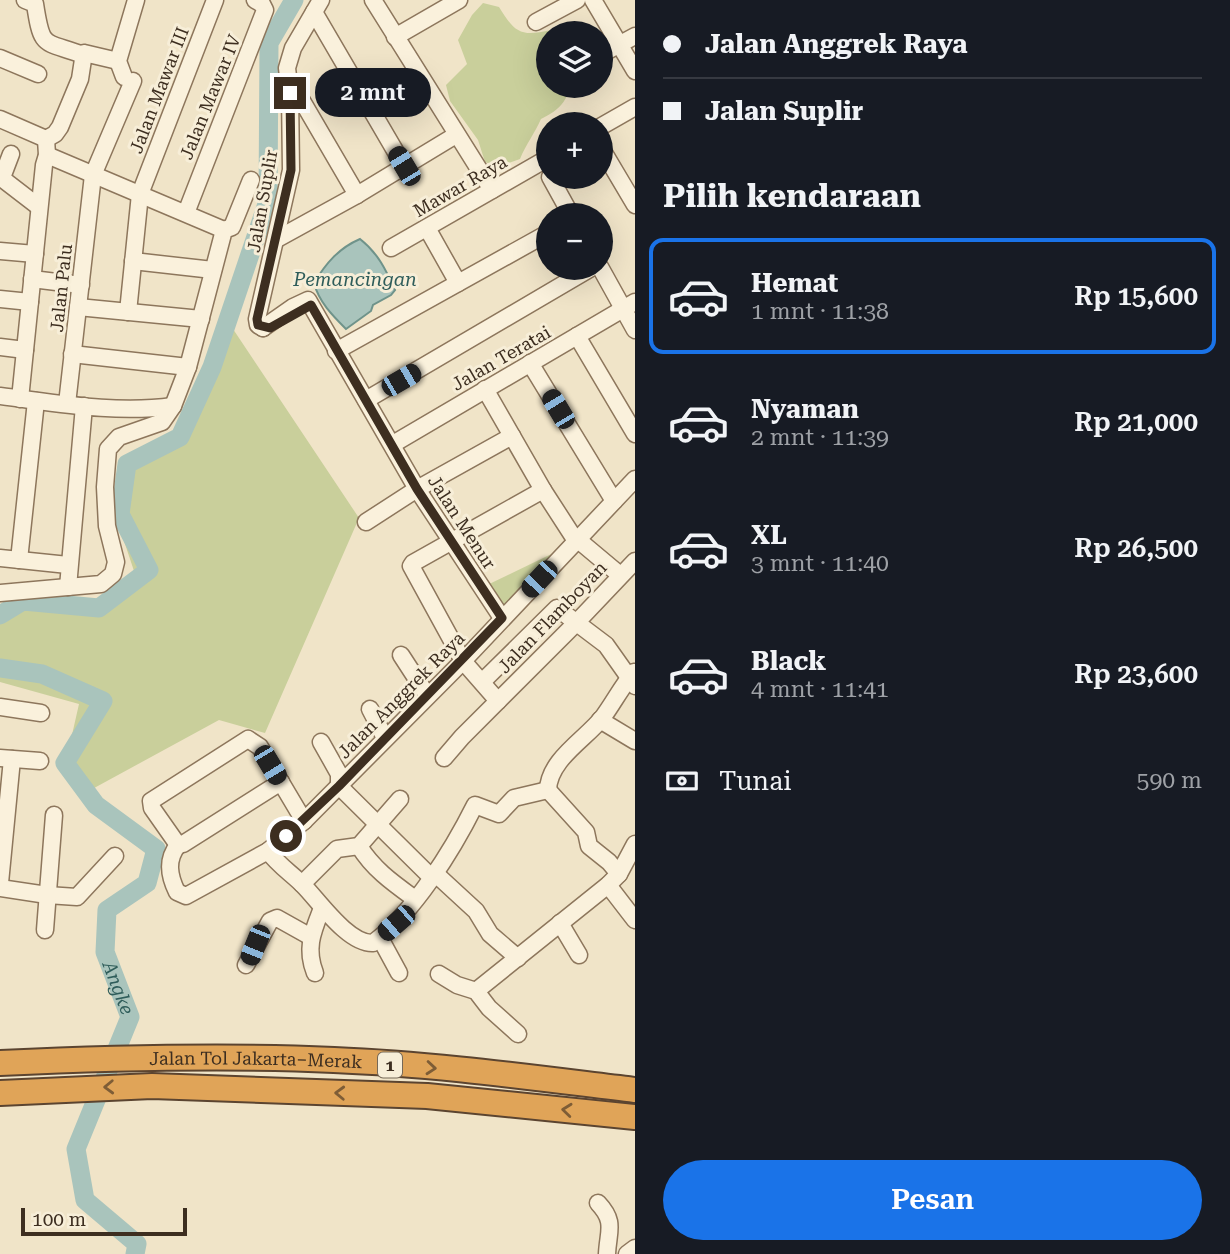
<!DOCTYPE html>
<html lang="id">
<meta charset="utf-8">
<style>
:root{--surface:#171b24;--page:#20242c;--text:#f1f3f6;--muted:#9ea1a6;--line:#363941;--accent:#1a73e8}
body{margin:0;font-family:"Roboto Serif",serif;background:var(--page);color:var(--text);height:100vh;display:flex;flex-direction:column;font-size:26px;white-space:nowrap}
*{box-sizing:border-box;margin:0}
p{font-size:23px;color:var(--muted)}
.icon{flex:none;width:38px;height:38px;fill:none;stroke:currentColor;stroke-width:2;stroke-linecap:round;stroke-linejoin:round}
.map{position:relative;flex:1;overflow:hidden}
.sheet{display:flex;flex-direction:column;background:var(--surface);width:595px}
.sheet>*{flex:none}
.guide{display:grid;align-content:center;height:154px;padding:0 28px;background:var(--surface)}
.tools{position:absolute;left:536px;top:21px;display:grid;gap:14px}
.tools a{display:grid;place-items:center;width:77px;height:77px;border-radius:50%;background:var(--surface);box-shadow:0 7px 28px #0002;font-size:35px}
.scale{position:absolute;left:21px;bottom:18px;width:166px;box-sizing:border-box;padding-left:7px;border:4px solid #3d2e20;border-top:0;font-size:19px;line-height:24px;white-space:nowrap;color:#3d2e20;-webkit-text-stroke:5px #f7eed8;paint-order:stroke}
.end{position:absolute;width:32px;height:32px;margin:-16px;border:9px solid #3d2e20;background:#fff;box-shadow:0 0 0 4px #fff}
.from{border-radius:50%}
.bubble{position:absolute;height:49px;border-radius:24px;background:var(--surface);box-shadow:0 7px 28px #0002;font-size:23px;font-weight:600;line-height:49px;text-align:center}
.car{position:absolute;width:21px;height:42px;margin:-21px -10px;border-radius:9px;box-shadow:0 0 5px 2px #0007;background:linear-gradient(#222 24%,#8ab4d8 0 40%,#222 0 76%,#8ab4d8 0 86%,#222 0)}
.guide b{display:flex;align-items:center;gap:24px;height:66px;font-size:26px}
.guide b+b{border-top:2px solid var(--line)}
.guide i{width:18px;height:18px;background:var(--text)}
ul{padding:0;list-style:none}
li{display:flex;align-items:center;gap:21px;height:116px;margin:0 14px 10px;padding:0 14px;border:4px solid transparent;border-radius:14px}
li div{flex:1}
li b{display:block;font-size:26px}
li em{font-style:normal;font-weight:600}
li.selected{border-color:var(--accent)}
li>.icon{width:63px;height:63px;stroke-width:1.5}
h2{padding:0 28px;font-size:32px;line-height:84px}
.pay{display:flex;align-items:center;gap:18px;height:77px;padding:0 28px;font-size:26px}
.pay p{margin-inline-start:auto}
.action{display:flex;gap:14px;margin-top:auto;padding:14px 28px}
.action a{flex:1;height:80px;border-radius:42px;background:var(--accent);color:#fff;font-size:28px;font-weight:600;line-height:80px;text-align:center}
main{display:flex;flex:1;min-height:0}
.map>svg:first-child{display:block}
.green{fill:#c9cf9b}
.water{fill:#a9c4bc;stroke:#6f938a;stroke-width:2}
.lines{fill:none;stroke-linecap:round;stroke-linejoin:round}
.river{stroke:#a9c4bc;stroke-width:19}
.minor-casing{stroke:#8d765c;stroke-width:19}
.highway-casing{stroke:#5b4430;stroke-width:28}
.minor{stroke:#faf1dc;stroke-width:16}
.highway{stroke:#e0a458;stroke-width:24}
.oneway{stroke:#7e5d36}
.route{stroke:#3d2e20;stroke-width:9}
.labels{text-anchor:middle;dominant-baseline:central;stroke-width:6;stroke-linejoin:round;paint-order:stroke}
.shield{fill:#f7eed8;stroke:#756857;stroke-width:2}
.shield-label{font-size:16px;font-weight:bold;fill:#3d2e20}
.street-label{font-size:18px;fill:#3d2e20;stroke:#f7eed8}
.water-label{font-size:19px;font-style:italic;fill:#2f5d5a;stroke:#f7eed8}
</style>
<main>
<div class="map">
<svg width="635" height="1254" viewBox="0 0 635 1254">
<rect width="100%" height="100%" fill="#f0e4c8"/>
<g class="green">
<path d="M483 3 499 7C515 33 521 37 551 30L552 33H548V86H570C566 104 557 111 541 119 535 133 526 144 520 159L498 167 485 162 478 140 450 101 446 85 467 64 458 40 472 15Z"/>
<polygon points="227,320 359,518 265,733 219,720 85,793 64,770 79,704 0,682 0,614 47,608 104,607 136,577 110,499 133,466 182,445"/>
<polygon points="572,544 501,616 483,587"/>
</g>
<path class="water" d="M360 239C378 253 386 270 395 290L391 295 373 305 371 311 346 329C332 315 319 302 314 283 326 263 339 248 360 239Z"/>
<g class="lines">
<g class="river">
<polyline points="0,615 23,601 99,608 149,570 120,514 127,464 180,437 212,367 268,201 269,43 294,0"/>
<path id="s1" d="M0 668 42 674 103 701 65 763 96 805 156 849 147 883 107 910 105 952 130 1017 76 1149 85 1200 137 1244 135 1254"/>
</g>
<defs>
<g id="minor">
<path d="M25 0 35 4C42 50 43 40 83 55"/>
<polyline points="373,0 492,190"/>
<polyline points="593,0 635,71"/>
<polyline points="314,12 404,166"/>
<polyline points="536,22 577,0"/>
<polyline points="395,37 459,0"/>
<polyline points="600,55 635,36"/>
<polyline points="0,58 38,74"/>
<polyline points="124,77 118,61 136,0"/>
<polyline points="291,82 357,195"/>
<polyline points="0,119 46,139"/>
<polyline points="600,127 635,107"/>
<polyline points="46,139 55,134 60,127 80,79 84,53 118,61"/>
<polyline points="600,146 635,205"/>
<polyline points="11,154 3,175 4,180 39,207"/>
<polyline points="47,155 224,230"/>
<polyline points="550,177 571,215"/>
<polyline points="186,213 265,10 262,4 255,0"/>
<polyline points="427,228 458,283"/>
<polyline points="277,239 357,195 456,135"/>
<polyline points="391,248 548,158"/>
<polyline points="0,251 35,254"/>
<polyline points="133,261 213,270"/>
<polyline points="600,267 635,330"/>
<polyline points="32,279 81,285"/>
<polyline points="0,299 30,302"/>
<polyline points="78,307 201,319"/>
<polyline points="128,312 140,194 215,0"/>
<polyline points="263,328 293,307 308,300 417,489 502,618"/>
<polyline points="263,328 258,325 257,319 291,170 290,93 287,68 293,48 321,0"/>
<polyline points="577,336 635,434"/>
<polyline points="0,347 25,350"/>
<polyline points="336,351 548,233"/>
<polyline points="72,354 188,367"/>
<polyline points="530,363 614,501"/>
<polyline points="485,389 543,490 576,541"/>
<path d="M0 396C57 403 116 414 173 406"/>
<polyline points="20,399 44,165 47,155 46,139"/>
<polyline points="366,400 591,268"/>
<polyline points="67,404 93,175 133,81"/>
<polyline points="393,444 635,302"/>
<polyline points="366,522 417,489 512,436"/>
<polyline points="577,539 620,575"/>
<polyline points="0,558 68,565"/>
<polyline points="19,560 36,401"/>
<polyline points="68,587 84,406"/>
<polyline points="0,593 101,584 113,574 116,562 107,526 105,487 108,449 119,437 162,422 173,406 188,367 224,230 232,227 251,180"/>
<polyline points="401,655 427,695"/>
<polyline points="482,682 557,608 606,645 635,686"/>
<polyline points="498,701 463,661 411,566 413,563 543,490"/>
<polyline points="0,707 41,713"/>
<polyline points="370,709 385,738"/>
<polyline points="600,720 635,741"/>
<polyline points="321,742 339,774 339,786 431,877"/>
<polyline points="0,758 40,761"/>
<polyline points="444,758 462,737 577,622 635,561"/>
<path d="M548 790C549 759 586 739 603 717 614 702 622 686 634 672"/>
<polyline points="548,790 586,832 589,846 609,862 619,874"/>
<path d="M178 845C166 860 169 876 177 892L186 896 268 851 304 821 463 661 635 479"/>
<polyline points="178,845 152,808 151,801 248,739 260,747 304,821"/>
<polyline points="178,845 183,844 281,782"/>
<path d="M359 846C373 869 393 883 415 899"/>
<path d="M268 851C278 865 291 873 303 885 319 901 348 944 373 943 414 912 452 851 475 805L499 814 514 798 548 790"/>
<polyline points="431,877 438,876 476,911 490,934 518,958"/>
<polyline points="0,883 12,759"/>
<polyline points="302,884 337,849 359,846 400,799"/>
<polyline points="608,885 635,920"/>
<polyline points="0,888 47,895 77,897 115,856"/>
<polyline points="560,923 579,955"/>
<polyline points="45,930 54,815"/>
<polyline points="380,938 399,973"/>
<polyline points="246,965 270,921 277,918 311,937"/>
<path d="M315 973C305 948 313 931 322 908"/>
<polyline points="439,974 457,985 476,991 489,1008 518,1034"/>
<polyline points="476,991 608,885 619,874 635,844"/>
<path d="M598 1203C616 1222 608 1231 607 1254"/>
<polyline points="627,1254 635,1248"/>
</g>
<g id="highway">
<path id="s2" d="M0 1063C111 1058 223 1055 334 1060 435 1064 535 1078 635 1090"/>
<polyline points="0,1093 152,1086 427,1096 635,1117"/>
</g>
</defs>
<use href="#minor" class="minor-casing"/>
<use href="#highway" class="highway-casing"/>
<use href="#minor" class="minor"/>
<use href="#highway" class="highway"/>
</g>
<defs><path id="oneway-chevron" d="M-2-3.5L2.5 0L-2 3.5" fill="none" stroke-width="1.6" stroke-linecap="round" stroke-linejoin="round" transform="scale(1.75)"/></defs>
<g class="oneway">
<use href="#oneway-chevron" transform="translate(431 1068) rotate(5)"/>
<use href="#oneway-chevron" transform="translate(109 1087) rotate(178)"/>
<use href="#oneway-chevron" transform="translate(340 1093) rotate(-178)"/>
<use href="#oneway-chevron" transform="translate(567 1110) rotate(-174)"/>
</g>
<g class="lines">
<polyline class="route" points="286,836 339,786 502,618 417,489 311,305 270,328 258,325 257,319 291,170 290,93"/>
</g>
<g class="labels">
<rect class="shield" x="378" y="1052.5" width="24" height="25" rx="5"/>
<g class="shield-label">
<text x="390" y="1065">1</text>
</g>
<g class="street-label">
<text transform="translate(159 90) rotate(-69)">Jalan Mawar III</text>
<text transform="translate(210 97) rotate(-68)">Jalan Mawar IV</text>
<text transform="translate(460 186) rotate(-30)">Mawar Raya</text>
<text transform="translate(262 201) rotate(-80)">Jalan Suplir</text>
<text transform="translate(61 288) rotate(-84)">Jalan Palu</text>
<text transform="translate(501 358) rotate(-30)">Jalan Teratai</text>
<text transform="translate(462 522) rotate(57)">Jalan Menur</text>
<text transform="translate(552 617) rotate(-46)">Jalan Flamboyan</text>
<text transform="translate(401 695) rotate(-45)">Jalan Anggrek Raya</text>
<text stroke="none"><textPath href="#s2" startOffset="256">Jalan Tol Jakarta–Merak</textPath></text>
</g>
<g class="water-label">
<text x="355" y="279">Pemancingan</text>
<text stroke="none"><textPath href="#s1" startOffset="472">Angke</textPath></text>
</g>
</g>
</svg>
<div class="tools">
<a><svg class="icon" aria-label="layers" viewBox="0 0 24 24"><path d="M12 4l9 5-9 5-9-5zM3 14l9 5 9-5"/></svg></a>
<a>+</a>
<a>−</a>
</div>
<div class="scale">100 m</div>
<i class="end from" style="left:286px;top:836px"></i>
<i class="end" style="left:290px;top:93px"></i>
<div class="bubble" style="left:315px;top:68px;width:116px">2 mnt</div>
<i class="car" style="left:404px;top:166px;rotate:329deg"></i>
<i class="car" style="left:401px;top:380px;rotate:60deg"></i>
<i class="car" style="left:558px;top:409px;rotate:329deg"></i>
<i class="car" style="left:539px;top:579px;rotate:223deg"></i>
<i class="car" style="left:270px;top:765px;rotate:149deg"></i>
<i class="car" style="left:396px;top:923px;rotate:229deg"></i>
<i class="car" style="left:255px;top:945px;rotate:202deg"></i>
</div>
<section class="sheet">
<div class="guide">
<b><i class="from"></i>Jalan Anggrek Raya</b>
<b><i></i>Jalan Suplir</b>
</div>
<h2>Pilih kendaraan</h2>
<ul>
<li class="selected"><svg class="icon" aria-label="car" viewBox="0 0 24 24"><path d="M5 17H2v-5l4-1 3-4h7l3 4 3 1v5h-3M9 17h6M6 11h13"/><circle cx="7" cy="17" r="2"/><circle cx="17" cy="17" r="2"/></svg><div><b>Hemat</b><p>1 mnt · 11:38</p></div><em>Rp 15,600</em></li>
<li><svg class="icon" aria-label="car" viewBox="0 0 24 24"><path d="M5 17H2v-5l4-1 3-4h7l3 4 3 1v5h-3M9 17h6M6 11h13"/><circle cx="7" cy="17" r="2"/><circle cx="17" cy="17" r="2"/></svg><div><b>Nyaman</b><p>2 mnt · 11:39</p></div><em>Rp 21,000</em></li>
<li><svg class="icon" aria-label="car" viewBox="0 0 24 24"><path d="M5 17H2v-5l4-1 3-4h7l3 4 3 1v5h-3M9 17h6M6 11h13"/><circle cx="7" cy="17" r="2"/><circle cx="17" cy="17" r="2"/></svg><div><b>XL</b><p>3 mnt · 11:40</p></div><em>Rp 26,500</em></li>
<li><svg class="icon" aria-label="car" viewBox="0 0 24 24"><path d="M5 17H2v-5l4-1 3-4h7l3 4 3 1v5h-3M9 17h6M6 11h13"/><circle cx="7" cy="17" r="2"/><circle cx="17" cy="17" r="2"/></svg><div><b>Black</b><p>4 mnt · 11:41</p></div><em>Rp 23,600</em></li>
</ul>
<div class="pay"><svg class="icon" aria-label="cash" viewBox="0 0 24 24"><path d="M3 7h18v10H3z"/><circle cx="12" cy="12" r="2"/></svg>Tunai<p>590 m</p></div>
<div class="action"><a>Pesan</a></div>
</section>
</main>
